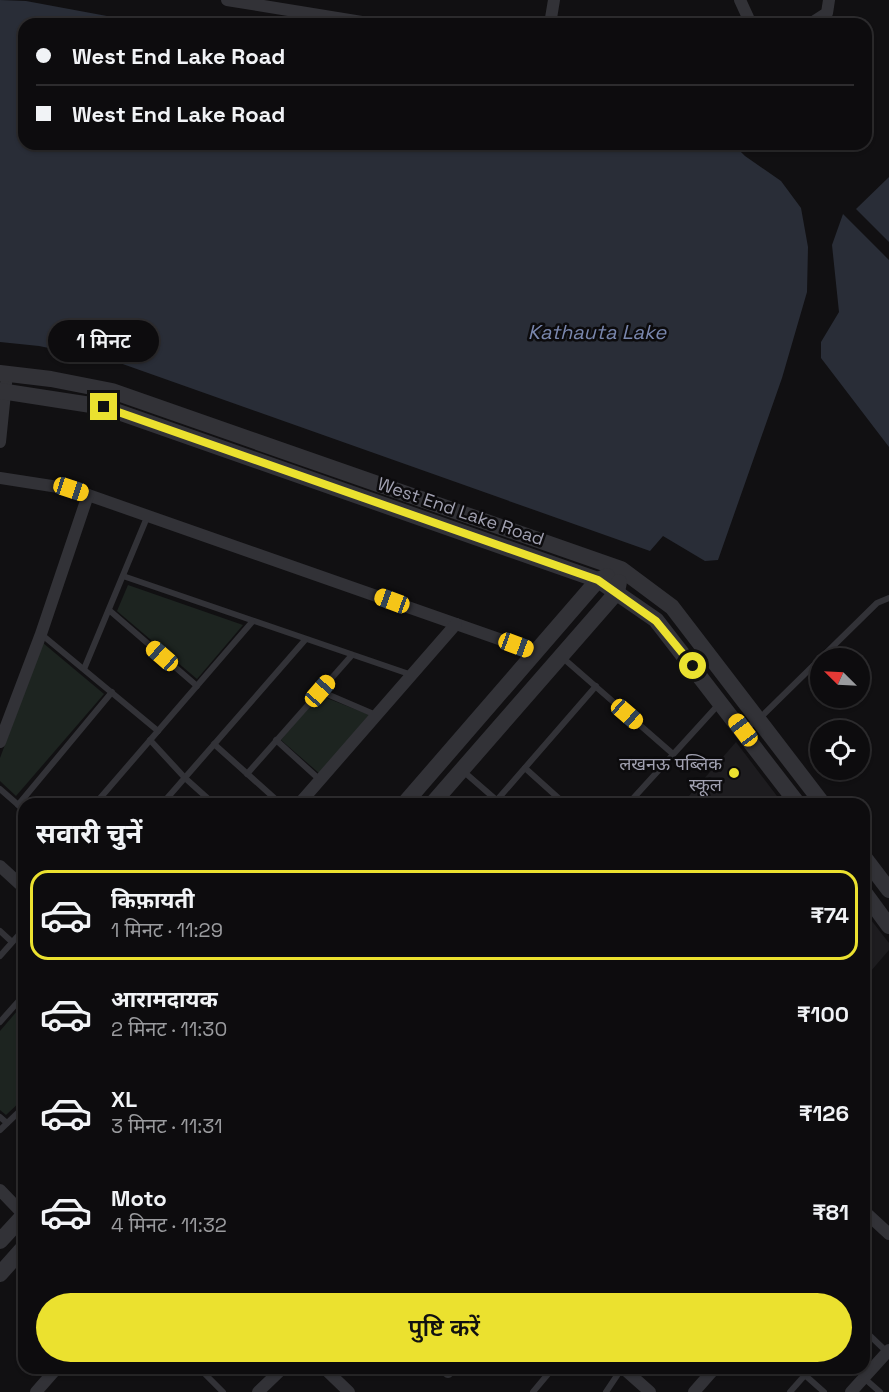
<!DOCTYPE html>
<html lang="hi">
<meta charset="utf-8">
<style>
:root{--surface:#0d0c0e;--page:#1b1a1c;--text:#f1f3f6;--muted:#9a9b9e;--line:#2d2c2e;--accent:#ebe12f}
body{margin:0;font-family:"Space Grotesk","Noto Sans Devanagari",sans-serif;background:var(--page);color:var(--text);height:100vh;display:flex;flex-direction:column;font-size:22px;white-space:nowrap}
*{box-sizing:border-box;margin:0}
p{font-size:20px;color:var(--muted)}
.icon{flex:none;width:33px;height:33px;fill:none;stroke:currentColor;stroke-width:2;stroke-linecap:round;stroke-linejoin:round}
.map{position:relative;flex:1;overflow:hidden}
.sheet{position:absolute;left:18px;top:798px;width:852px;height:576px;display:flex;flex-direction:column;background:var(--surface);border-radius:18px;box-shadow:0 2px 4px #0004,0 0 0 2px var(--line)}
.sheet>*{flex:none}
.hud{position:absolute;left:18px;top:18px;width:854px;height:132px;border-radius:18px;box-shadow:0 2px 4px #0004,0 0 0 2px var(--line);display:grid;align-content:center;height:132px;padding:0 18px;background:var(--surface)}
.needle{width:39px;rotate:294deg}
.fabs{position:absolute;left:810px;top:648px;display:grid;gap:12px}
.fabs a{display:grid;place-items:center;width:60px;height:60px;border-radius:50%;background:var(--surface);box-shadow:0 2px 4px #0004,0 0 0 2px var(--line);font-size:30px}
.end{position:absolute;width:27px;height:27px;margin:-14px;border:8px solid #ebe12f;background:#111;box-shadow:0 0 0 3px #111}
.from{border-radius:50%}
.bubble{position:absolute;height:42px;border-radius:21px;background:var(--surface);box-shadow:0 2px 4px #0004,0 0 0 2px var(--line);font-size:20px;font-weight:600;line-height:42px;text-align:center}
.car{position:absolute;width:18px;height:36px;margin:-18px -9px;border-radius:8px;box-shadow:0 0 4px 2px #0007;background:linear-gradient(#f5c518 24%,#345 0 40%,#f5c518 0 76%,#345 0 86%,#f5c518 0)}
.hud b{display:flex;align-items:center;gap:21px;height:57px;font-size:22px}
.hud b+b{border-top:2px solid var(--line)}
.hud i{width:15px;height:15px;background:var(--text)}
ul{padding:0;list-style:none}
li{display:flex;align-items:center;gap:18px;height:90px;margin:0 12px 9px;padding:0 6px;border:3px solid transparent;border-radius:18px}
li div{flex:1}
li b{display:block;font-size:22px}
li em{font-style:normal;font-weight:600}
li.active{border-color:var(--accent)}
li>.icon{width:54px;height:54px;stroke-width:1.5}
h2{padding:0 18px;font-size:27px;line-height:72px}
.action{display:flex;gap:12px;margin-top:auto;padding:12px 18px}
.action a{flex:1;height:69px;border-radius:36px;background:var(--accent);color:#111;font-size:24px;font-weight:600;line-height:69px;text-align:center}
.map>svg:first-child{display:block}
.built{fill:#1d1c1f}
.green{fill:#1d2420}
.water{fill:#292d37}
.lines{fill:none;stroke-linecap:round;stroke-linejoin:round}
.service{stroke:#323237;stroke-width:6}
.minor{stroke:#323237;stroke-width:12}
.tertiary{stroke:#323237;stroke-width:16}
.route{stroke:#ebe12f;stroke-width:8}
.poi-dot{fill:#ebe12f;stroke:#0c0b0d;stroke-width:2}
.labels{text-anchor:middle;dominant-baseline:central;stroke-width:5;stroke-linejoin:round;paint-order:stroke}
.street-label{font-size:18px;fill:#a2a2b2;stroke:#0c0b0d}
.poi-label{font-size:18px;fill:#a2a2b2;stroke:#0c0b0d;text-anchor:end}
.water-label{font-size:20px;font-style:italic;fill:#7986ad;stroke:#0c0b0d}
</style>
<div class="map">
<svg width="889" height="1392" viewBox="0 0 889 1392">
<rect width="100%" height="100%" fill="#111012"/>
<g class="built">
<polygon points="736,742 783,804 682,804"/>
<polygon points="864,911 889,943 889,950 864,979"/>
</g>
<g class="green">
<polygon points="128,585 243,625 197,679 117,611"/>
<polygon points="43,643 104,694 16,796 0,781 0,758"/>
<polygon points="319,695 370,715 320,774 281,740"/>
<polygon points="24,1003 24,1098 6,1115 0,1110 0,1031"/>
</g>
<g class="water">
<polygon points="0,0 26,1 150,24 24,24 24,144 733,144 745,156 781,181 801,208 808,247 807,292 782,378 718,560 705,561 663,536 650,551 117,362 39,346 0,342"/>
<polygon points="889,177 889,242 856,209"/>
<polygon points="843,214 889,260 889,447 821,358 821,342 839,312 832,245"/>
</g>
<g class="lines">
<g class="service">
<polyline points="123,576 412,675"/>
<polyline points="109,610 197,686"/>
<polyline points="41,634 158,731"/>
<polyline points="563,658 673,754"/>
<polyline points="84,669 148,515"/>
<polyline points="320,691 376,715"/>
<polyline points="744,730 759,719 877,603 889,598"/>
<polyline points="150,740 185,778 214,804"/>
<polyline points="276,740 320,780"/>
<polyline points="214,744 281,804"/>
<polyline points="525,768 565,804"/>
<polyline points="463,771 501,804"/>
<polyline points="247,774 352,655"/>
<polyline points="0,789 24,810"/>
<polyline points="497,800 596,686"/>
<polyline points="95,804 252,622"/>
<polyline points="162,804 305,640"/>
<polyline points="628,804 719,704"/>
<polyline points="18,805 112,692"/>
<polyline points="0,931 12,942"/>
<polyline points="0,956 24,929"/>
<polyline points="0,1022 24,995"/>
<polyline points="0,1117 7,1123"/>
<polyline points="0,1130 24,1107"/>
<polyline points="864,1330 887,1352"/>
<polyline points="199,1368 223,1392"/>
<polyline points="797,1368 824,1392"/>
<polyline points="864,1378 880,1392"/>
<polyline points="533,1392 553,1368"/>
<polyline points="606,1392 622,1368"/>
<polyline points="790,1392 805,1375"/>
</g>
<g class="minor">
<polyline points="227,0 374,24"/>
<polyline points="740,0 751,24"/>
<polyline points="550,24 554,0"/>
<polyline points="810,24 827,13 829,0"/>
<polyline points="0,442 7,374"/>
<polyline points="0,478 71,489 536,652"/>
<polyline points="0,742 41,634 88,495"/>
<polyline points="299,804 456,624"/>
<polyline points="0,866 24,888"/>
<polyline points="0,1190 24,1215"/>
<polyline points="864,1211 889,1234"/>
<polyline points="324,1368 349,1392"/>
<polyline points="444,1368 448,1372 451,1368"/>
<polyline points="623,1368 650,1392"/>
<polyline points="36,1392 57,1368"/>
<polyline points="258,1392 283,1368"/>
<polyline points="694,1392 715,1368"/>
<polyline points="851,1392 889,1350"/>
</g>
<g class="tertiary">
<polyline points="0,373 51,379 112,391 621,569 672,607 823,804"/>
<polyline points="0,391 104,407 598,580 656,620 798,804"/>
<polyline points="404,804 598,580 607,576"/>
<polyline points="432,804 617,592 619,582"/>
<polyline points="864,857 889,890"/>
<polyline points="864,892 889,926"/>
<polyline points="0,1241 24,1215"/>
<polyline points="0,1274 24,1247"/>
</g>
</g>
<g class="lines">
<polyline class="route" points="104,407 598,580 656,621 693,666"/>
</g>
<circle class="poi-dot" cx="734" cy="773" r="6"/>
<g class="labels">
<g class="street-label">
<text transform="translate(461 511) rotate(19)">West End Lake Road</text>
</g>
<g class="poi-label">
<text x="722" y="763">लखनऊ पब्लिक<tspan x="722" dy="21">स्कूल</tspan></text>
</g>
<g class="water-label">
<text x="597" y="332">Kathauta Lake</text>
</g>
</g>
</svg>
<div class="fabs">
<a><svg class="needle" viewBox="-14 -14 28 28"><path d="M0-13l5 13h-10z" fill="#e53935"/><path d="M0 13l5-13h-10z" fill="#9a9b9e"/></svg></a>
<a><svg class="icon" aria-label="locate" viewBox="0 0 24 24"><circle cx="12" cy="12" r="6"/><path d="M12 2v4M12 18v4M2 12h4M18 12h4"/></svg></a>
</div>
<i class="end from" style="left:693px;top:666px"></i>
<i class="end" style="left:104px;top:407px"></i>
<div class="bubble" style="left:48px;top:320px;width:111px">1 मिनट</div>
<i class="car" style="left:71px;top:489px;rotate:108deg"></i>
<i class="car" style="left:392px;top:601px;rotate:290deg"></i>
<i class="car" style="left:516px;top:645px;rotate:110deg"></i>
<i class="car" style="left:162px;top:656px;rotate:311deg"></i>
<i class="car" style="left:320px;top:691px;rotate:41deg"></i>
<i class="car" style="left:627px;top:714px;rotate:131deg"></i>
<i class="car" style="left:743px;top:730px;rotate:323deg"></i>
<div class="hud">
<b><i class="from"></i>West End Lake Road</b>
<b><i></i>West End Lake Road</b>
</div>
<section class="sheet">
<h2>सवारी चुनें</h2>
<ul>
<li class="active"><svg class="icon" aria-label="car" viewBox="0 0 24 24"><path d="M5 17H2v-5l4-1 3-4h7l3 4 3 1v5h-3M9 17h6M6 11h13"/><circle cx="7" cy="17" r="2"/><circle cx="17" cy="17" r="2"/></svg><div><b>किफ़ायती</b><p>1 मिनट · 11:29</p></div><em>₹74</em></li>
<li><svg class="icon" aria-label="car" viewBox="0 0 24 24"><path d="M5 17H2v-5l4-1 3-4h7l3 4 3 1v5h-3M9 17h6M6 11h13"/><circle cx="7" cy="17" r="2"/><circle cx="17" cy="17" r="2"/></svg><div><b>आरामदायक</b><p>2 मिनट · 11:30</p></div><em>₹100</em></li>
<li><svg class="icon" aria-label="car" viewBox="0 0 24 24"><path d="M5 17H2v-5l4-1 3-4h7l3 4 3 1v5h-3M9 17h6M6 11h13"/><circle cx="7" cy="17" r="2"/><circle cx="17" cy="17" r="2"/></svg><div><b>XL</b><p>3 मिनट · 11:31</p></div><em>₹126</em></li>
<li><svg class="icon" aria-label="car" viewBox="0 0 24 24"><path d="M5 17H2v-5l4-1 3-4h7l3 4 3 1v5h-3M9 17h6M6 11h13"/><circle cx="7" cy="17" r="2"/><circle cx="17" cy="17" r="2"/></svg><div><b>Moto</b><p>4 मिनट · 11:32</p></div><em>₹81</em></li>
</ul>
<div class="action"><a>पुष्टि करें</a></div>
</section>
</div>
